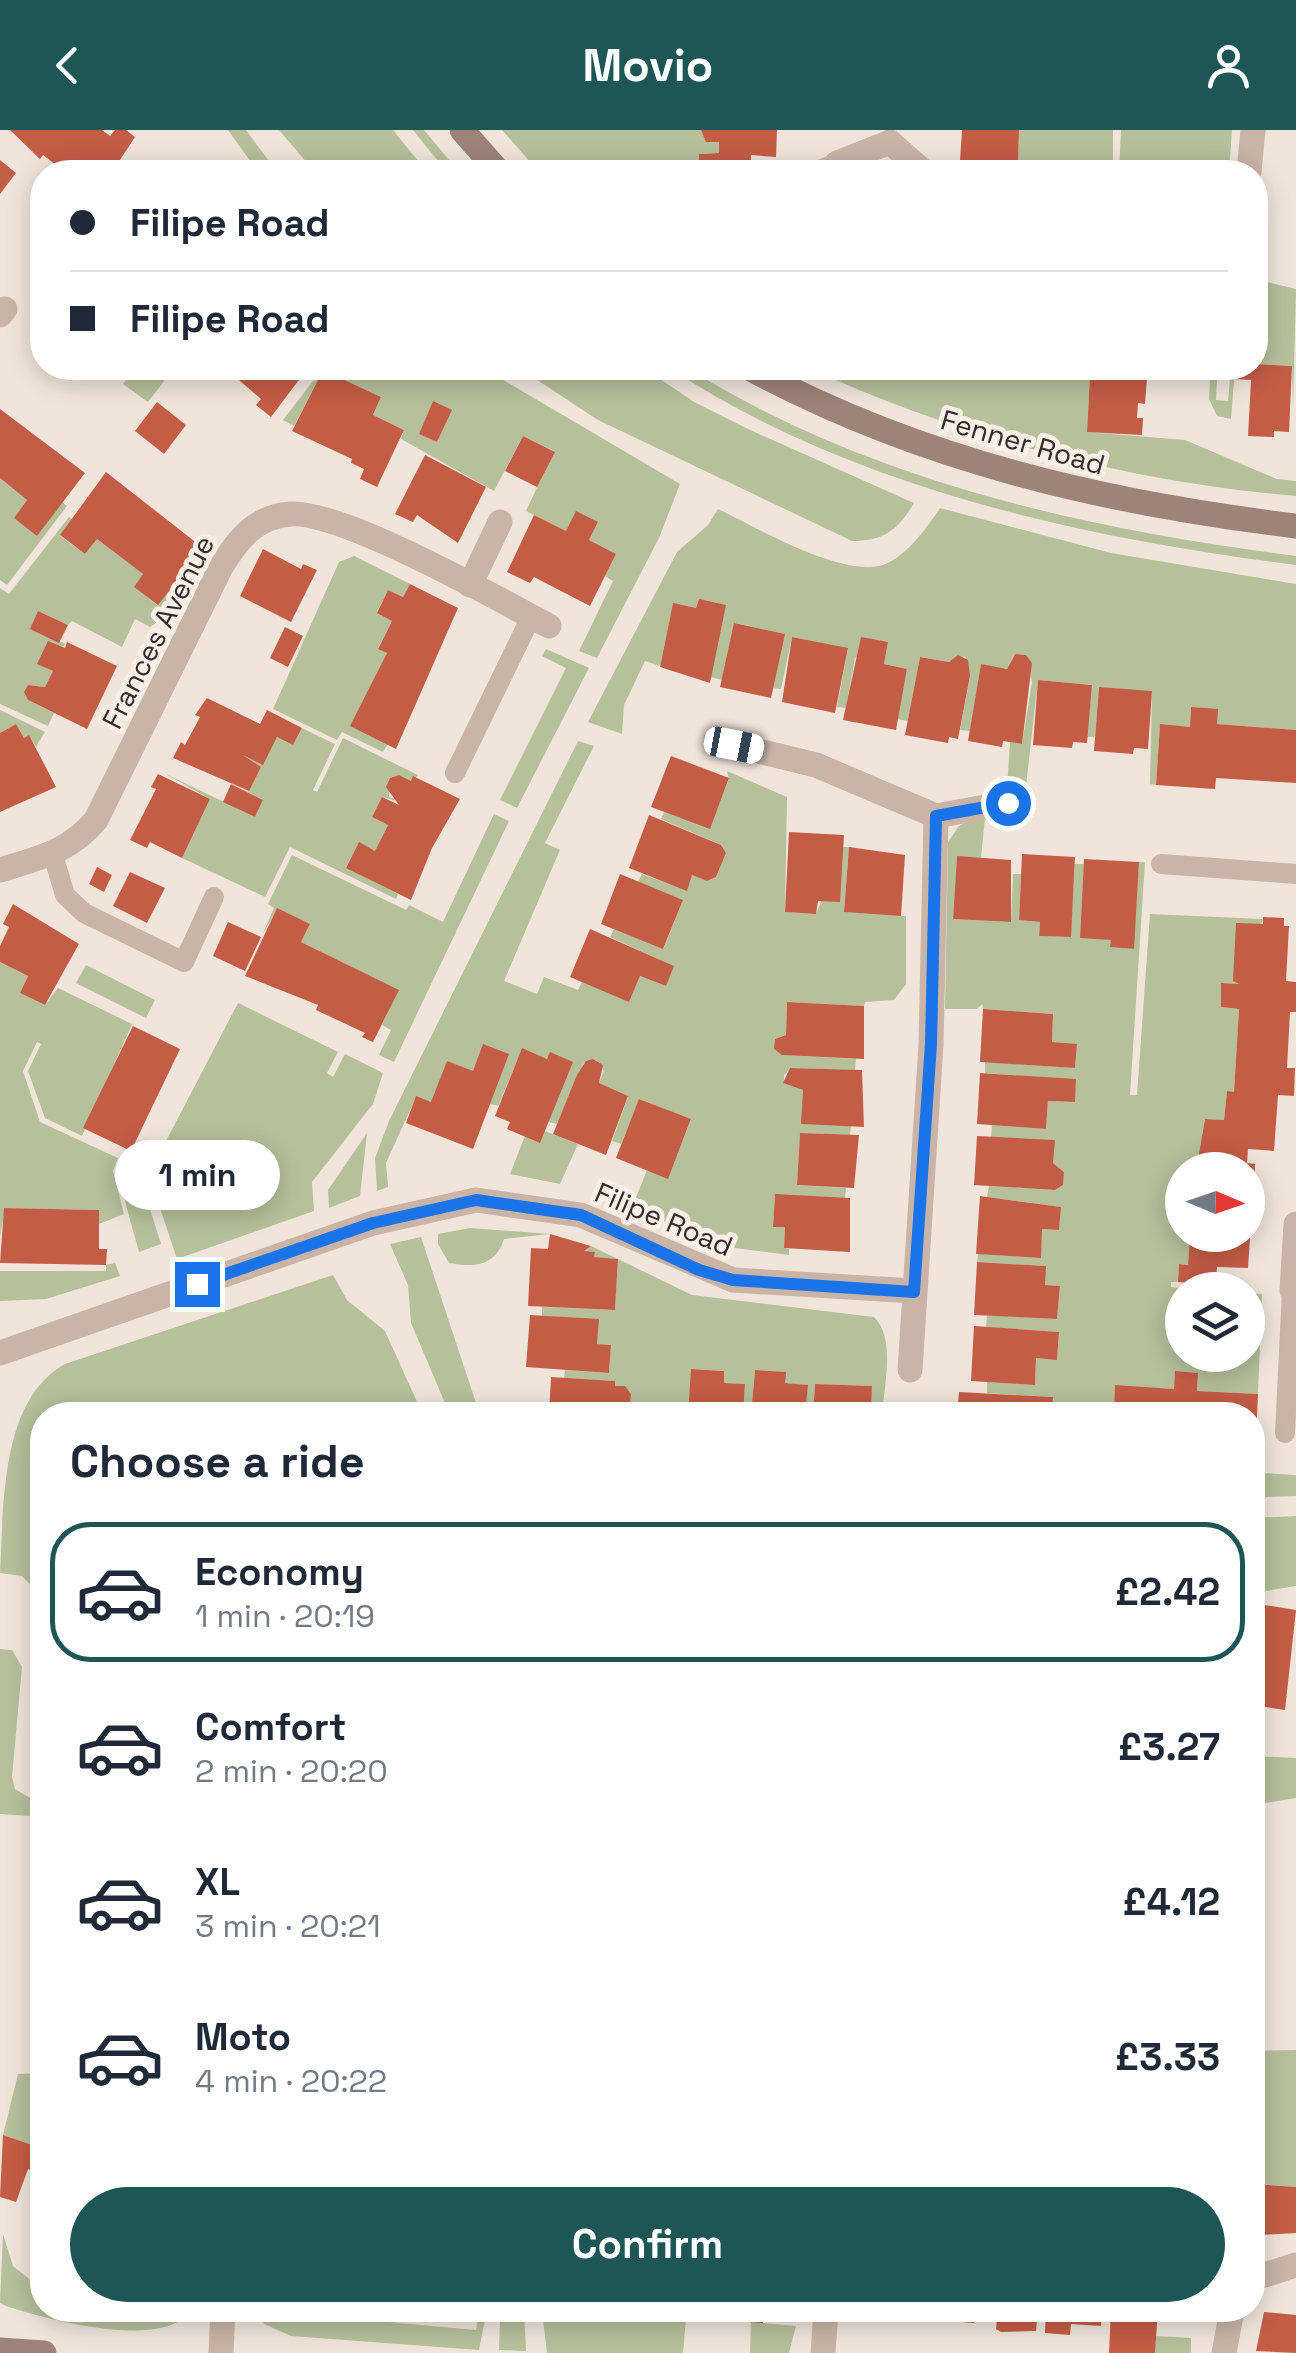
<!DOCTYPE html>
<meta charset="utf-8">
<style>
:root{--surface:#fff;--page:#f6f6f7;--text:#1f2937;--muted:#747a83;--line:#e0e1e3;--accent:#1e5656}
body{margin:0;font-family:"Space Grotesk",sans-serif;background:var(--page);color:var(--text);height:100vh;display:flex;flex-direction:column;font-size:38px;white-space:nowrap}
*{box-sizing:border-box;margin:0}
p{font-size:32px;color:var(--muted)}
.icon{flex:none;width:55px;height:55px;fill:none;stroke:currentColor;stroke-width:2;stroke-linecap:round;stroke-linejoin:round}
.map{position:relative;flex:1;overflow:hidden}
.panel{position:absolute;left:30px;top:1272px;width:1235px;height:920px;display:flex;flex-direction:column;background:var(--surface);border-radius:40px;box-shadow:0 5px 25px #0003}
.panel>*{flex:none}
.hud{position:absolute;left:30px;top:30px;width:1238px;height:220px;border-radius:40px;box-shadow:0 5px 25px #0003;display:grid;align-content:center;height:220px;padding:0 40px;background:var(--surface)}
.needle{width:65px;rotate:92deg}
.controls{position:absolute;left:1165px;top:1022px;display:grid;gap:20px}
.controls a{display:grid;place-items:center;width:100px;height:100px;border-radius:50%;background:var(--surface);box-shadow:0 5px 25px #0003;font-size:50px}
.end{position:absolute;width:45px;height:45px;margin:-22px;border:12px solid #1a73e8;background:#fff;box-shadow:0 0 0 5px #fff}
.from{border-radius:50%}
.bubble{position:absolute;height:70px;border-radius:35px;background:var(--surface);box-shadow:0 5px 25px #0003;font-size:32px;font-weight:700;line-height:70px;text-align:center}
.car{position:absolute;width:30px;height:60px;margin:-30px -15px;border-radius:12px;box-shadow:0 0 8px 2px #0007;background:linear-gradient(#fff 24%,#345 0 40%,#fff 0 76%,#345 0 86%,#fff 0)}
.hud b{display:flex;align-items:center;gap:35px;height:95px;font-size:38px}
.hud b+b{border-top:2px solid var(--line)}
.hud i{width:25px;height:25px;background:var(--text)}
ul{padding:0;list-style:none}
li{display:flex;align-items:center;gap:30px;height:140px;margin:0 20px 15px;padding:0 20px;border:5px solid transparent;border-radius:40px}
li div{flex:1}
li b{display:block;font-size:38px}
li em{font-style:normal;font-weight:700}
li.on{border-color:var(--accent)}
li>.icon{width:90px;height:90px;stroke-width:1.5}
h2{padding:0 40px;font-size:45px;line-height:120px}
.button{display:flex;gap:20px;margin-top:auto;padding:20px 40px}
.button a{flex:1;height:115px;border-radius:60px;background:var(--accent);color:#fff;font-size:40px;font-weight:700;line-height:115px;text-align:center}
header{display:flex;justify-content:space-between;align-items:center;height:130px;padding:0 40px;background:var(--accent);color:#fff;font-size:45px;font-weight:700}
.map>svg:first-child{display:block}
.green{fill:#b6c09b;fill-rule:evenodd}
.building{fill:#c45d46}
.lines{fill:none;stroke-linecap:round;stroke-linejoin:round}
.lane{stroke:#c9b4a7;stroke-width:20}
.street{stroke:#c9b4a7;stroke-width:25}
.secondary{stroke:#9d8378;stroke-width:25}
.route{stroke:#1a73e8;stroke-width:12}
.labels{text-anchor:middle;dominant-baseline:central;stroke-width:10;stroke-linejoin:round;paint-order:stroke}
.street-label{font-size:28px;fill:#352b27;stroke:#f9efe7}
</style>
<header><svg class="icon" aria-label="back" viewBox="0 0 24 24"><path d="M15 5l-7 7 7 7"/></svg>Movio<svg class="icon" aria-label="person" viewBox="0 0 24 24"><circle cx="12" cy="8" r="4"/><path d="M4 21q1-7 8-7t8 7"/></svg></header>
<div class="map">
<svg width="1296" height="2223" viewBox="0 0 1296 2223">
<rect width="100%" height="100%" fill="#f1e5db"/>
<g class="green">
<polygon points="228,0 246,0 277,42 258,42"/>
<polygon points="279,0 393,0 427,42 315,42"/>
<polygon points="413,0 424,0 459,42 447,42"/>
<polygon points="502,0 701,0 706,11 719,12 719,23 699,24 698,42 539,42"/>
<polygon points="1019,0 1113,0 1113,42 1032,42 1032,35 1018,34"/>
<polygon points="1121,0 1232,0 1229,42 1119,42"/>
<polygon points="1255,149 1296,159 1293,279 1292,236 1256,234"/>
<polygon points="120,238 174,238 148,272 123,254 129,245"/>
<path d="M323 238H483L680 354 659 408 597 528 579 521 613 451 605 446 616 424 589 410 598 392 566 401 526 381 554 321 523 306 494 361 401 309 404 300 373 285 381 267 323 240 294 296 283 290ZM433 272 451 280 437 312 419 304Z"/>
<path d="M519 238H644L694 272 748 299 914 373C898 400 884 411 852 411L598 290Z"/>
<path d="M669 238H687C870 351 1084 399 1296 426V435C1079 407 855 359 669 238Z"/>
<path d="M809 238H978L1090 245 1087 302 1185 310 1277 349 1296 351V366C1130 352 961 308 809 238Z"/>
<polygon points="1231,238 1235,238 1231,289 1217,286 1209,269 1210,250 1217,250 1216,270 1228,271"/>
<polygon points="0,348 27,370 14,388 62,372 67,376 7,455 0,450"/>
<path d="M940 378 1111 423 1296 454V600L1217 594 1191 577 1190 597 1160 595 1156 655 1150 654 1152 562 1099 557 1095 607H1087L1092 555 1038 550 1026 656 1007 658 1010 612 1022 614 1032 552 1026 525 1014 524 1007 539 981 535 970 601 960 600 970 547 965 526 949 532 920 527 908 591 897 589 907 539 884 534 888 512 855 528 846 578 837 577 848 519 792 507 781 559 773 558 784 504 735 493 722 550 711 547 699 469 696 478 673 474 660 536 645 531 624 575 622 604 588 592 677 422 708 395 718 379C758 398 835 444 879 436 903 431 927 398 940 378Z"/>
<polygon points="69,387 72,389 60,406 85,424 97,409 143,444 135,457 157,475 190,434 193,437 167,492 160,490 150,497 135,489 122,517 72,491 68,495 38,481 31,499 66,514 38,534 53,541 45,557 28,555 25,562 28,570 54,583 48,596 0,574 0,458 9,464"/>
<polygon points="354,426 410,454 403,467 388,460 377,482 392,491 378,518 387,523 351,596 388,614 383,622 342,602 337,610 273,579 339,432"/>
<polygon points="546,519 589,538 517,678 500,670 566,538 542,526"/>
<polygon points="0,580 45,602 36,617 29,606 24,608 16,594 0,603"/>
<polygon points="302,598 335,614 313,660 317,662 343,608 418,645 411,651 399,645 390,648 389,667 400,672 382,667 372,687 388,695 375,721 359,713 346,737 398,764 396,769 290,717 265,767 182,728 210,669 164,643 255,687 263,670 248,662 261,637 243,625 277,607 293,615"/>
<polygon points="578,611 594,616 545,713 560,720 504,851 537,864 544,847 578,860 582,852 629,871 640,846 666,856 673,836 610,807 614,799 664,818 683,770 638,752 642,744 686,760 692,745 707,751 716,747 726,723 721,715 661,689 664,682 710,698 729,649 727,641 787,667 785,782 816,784 843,717 849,717 844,782 906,786 906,854 894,870 865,872 864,876 787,872 786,905 775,909 775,920 783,925 856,929 855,940 791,938 784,945 784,953 803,960 802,994 851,996 850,1005 800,1003 797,1055 846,1058 845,1068 775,1065 773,1096 785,1097 784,1118 789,1119 789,1125 712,1115 633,1075 647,1040 668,1048 691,990 640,969 621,1014 612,1011 628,967 599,953 604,941 596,930 584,933 557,994 549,992 547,929 522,919 498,976 490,974 473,941 431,972 416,967 386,1033 388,1057 377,1061 375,1028 389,991"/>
<polygon points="494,684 509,691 394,932 379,925 391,900 382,895 398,860 301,812 310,794 277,779 261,807 274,778 268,774 292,725 406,780 409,775 443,792"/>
<polygon points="974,688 985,688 981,728 957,727 953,789 1011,792 1013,744 1021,744 1019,790 1040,792 1039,806 1070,807 1075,734 1084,734 1080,807 1111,810 1111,817 1133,819 1139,732 1145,732 1130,965 1137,965 1150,784 1263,789 1240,854 1222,853 1221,877 1239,879 1234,962 1227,962 1224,990 1205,989 1196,1040 1182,1040 1182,1105 1190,1105 1188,1135 1179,1134 1178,1152 1171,1152 1171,1157 1201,1160 1182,1160 1182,1225 1248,1225 1248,1163 1262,1164 1258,1264 1197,1261 1198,1243 1176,1242 1174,1259 1116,1256 1114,1285 1052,1285 1053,1267 987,1263 987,1252 1035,1255 1036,1228 1057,1229 1059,1202 986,1197 987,1185 1057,1189 1060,1156 1045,1155 1045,1136 977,1132 978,1124 1040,1128 1042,1099 1059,1100 1060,1077 987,1067 989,1056 1055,1060 1063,1054 1064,1042 1053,1033 1054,1010 991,1007 992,995 1046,999 1048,971 1074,972 1076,950 985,943 985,932 1075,938 1077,915 1052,912 1053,884 983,879 982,874 977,879 945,879 948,712 959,696"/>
<polygon points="0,832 28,846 20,863 45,875 58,858 132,894 82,1006 45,988 28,941 41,914 37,912 23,941 40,992 118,1028 113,1041 124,1084 99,1094 99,1080 5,1078 0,1107"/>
<polygon points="86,835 155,870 146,888 76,853"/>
<polygon points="238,873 338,922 327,943 333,947 345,924 383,943 373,974 312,1052 314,1081 177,1129 149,1045 201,1027 198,1020 153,1036"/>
<polygon points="545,1001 578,1014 560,1054 510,1044 525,1006"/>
<polygon points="367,1003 360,1066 329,1078 328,1060"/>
<polygon points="122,1030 137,1038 161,1114 139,1122 117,1043"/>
<path d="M470 1098 550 1104 504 1109C496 1135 476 1138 449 1133L438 1114V1104Z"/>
<polygon points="421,1107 480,1285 450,1285 411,1193 408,1155 390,1114"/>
<path d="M591 1116 692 1165 874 1187C896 1208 884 1257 882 1285H871L872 1256 815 1254 813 1285H805L807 1255 785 1253V1242L755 1240 751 1285H743L745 1254 724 1253V1241L692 1239 688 1285H613L630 1275 631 1264 625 1257 615 1256 614 1251 564 1248 565 1240 609 1243 611 1215 597 1214 598 1190 542 1186V1177L615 1180 618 1129 594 1127V1122L584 1121Z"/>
<polygon points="115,1133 120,1146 46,1169 0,1171 0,1141 106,1141 106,1135"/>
<path d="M333 1145 347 1170 385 1201 423 1285H42V1467L22 1446 0 1443C4 1375 0 1270 65 1234Z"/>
<polygon points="1263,1343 1296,1345 1296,1366 1261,1367"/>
<polygon points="1296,1386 1296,1456 1253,1463 1253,1388"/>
<polygon points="0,1519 12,1520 22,1537 12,1647 15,1659 30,1668 42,1669 42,1687 0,1684"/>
<polygon points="1252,1626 1296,1628 1296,1668 1253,1675"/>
<polygon points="1296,1920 1296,2057 1253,2054 1253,1921"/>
<polygon points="42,1943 42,2004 35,2016 3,2005 18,1944"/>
<path d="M3 2104 13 2136 42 2159V2180H193C162 2221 48 2190 6 2176L0 2173Z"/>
<polygon points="258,2180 476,2200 479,2180 487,2180 479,2220 291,2206 264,2194"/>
<polygon points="506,2180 524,2180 526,2221 499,2220 500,2191"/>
<polygon points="542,2180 619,2180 665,2186 666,2180 675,2180 675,2187 686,2188 683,2223 547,2223"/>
<polygon points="751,2192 796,2196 789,2223 750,2223"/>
<polygon points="1156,2206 1191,2208 1191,2223 1155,2223"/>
</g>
<g class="building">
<polygon points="10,0 102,0 110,6 115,0 126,0 135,7 116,36 125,42 65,42 43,25 40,29"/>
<polygon points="701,0 777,0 776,27 751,25 751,42 698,42 699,24 719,23 719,12 706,12"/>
<polygon points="962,0 1019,0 1018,34 1032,35 1032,42 975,42 976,31 960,31"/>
<polygon points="0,30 16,43 0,64"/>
<polygon points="1255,234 1292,236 1289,302 1274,301 1274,307 1248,306 1251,250 1234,249 1235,238"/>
<polygon points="225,238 308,238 271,287 256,275 261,269"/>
<polygon points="1109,238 1137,238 1137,242 1109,241"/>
<polygon points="323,240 381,267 373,285 404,300 377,357 360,349 364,339 351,333 352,329 292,301"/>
<polygon points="1090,245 1147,248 1145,274 1138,273 1137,288 1143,288 1142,305 1087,302"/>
<polygon points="433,271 452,280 437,312 419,304"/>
<polygon points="157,272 186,295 164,324 135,301"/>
<polygon points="0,279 85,343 37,406 14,388 27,370 0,348"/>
<polygon points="523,306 555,322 537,357 505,341"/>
<polygon points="425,325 486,357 458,413 417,385 413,392 395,384"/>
<polygon points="106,342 203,418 158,475 134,457 143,444 97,409 85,424 60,405"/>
<polygon points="576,381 598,392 589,410 616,424 590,476 534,447 530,453 507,442 534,385 566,401"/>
<polygon points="263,419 301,439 303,434 317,440 291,492 240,466"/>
<polygon points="410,454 458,478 396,619 350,596 387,523 378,519 392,491 377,483 388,460 403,467"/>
<polygon points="699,469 726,475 710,553 660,537 673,473 696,478"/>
<polygon points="38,481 68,495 59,513 30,499"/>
<polygon points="734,493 785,504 771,568 720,557"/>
<polygon points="285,497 303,506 288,537 270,528"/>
<polygon points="792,507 848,518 835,583 782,572"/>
<polygon points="861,507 888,512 884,534 907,539 896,600 843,590"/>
<polygon points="48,511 65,518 67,512 117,536 87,599 28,570 24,562 28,555 45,557 53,541 37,534"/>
<polygon points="1015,524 1026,525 1032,533 1022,614 1003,611 1002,617 968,611 981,534 1007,539"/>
<polygon points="958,525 968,530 970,546 958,609 949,607 948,613 905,605 920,527 949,532"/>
<polygon points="1038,550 1092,555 1087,613 1073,612 1072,618 1033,615"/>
<polygon points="1099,557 1152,561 1148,619 1134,618 1133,624 1094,621"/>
<polygon points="207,568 260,594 267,580 302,598 293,615 277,607 263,635 243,625 261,637 249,661 173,628 181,612 185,615 200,587 195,585"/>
<polygon points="1191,577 1218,579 1217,594 1296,600 1296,653 1216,648 1215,659 1156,655 1160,594 1190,597"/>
<polygon points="16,594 24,608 29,605 56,657 0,682 0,603"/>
<polygon points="671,626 729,648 710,699 651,677"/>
<polygon points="158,644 210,669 182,728 150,712 147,718 130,710 156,659 151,657"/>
<polygon points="399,645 411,651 413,646 460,669 432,718 411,770 346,738 359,712 375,721 388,695 372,687 382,667 399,675 386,657 390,648"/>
<polygon points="231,654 263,670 255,687 223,672"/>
<polygon points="649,685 721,715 726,723 716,747 707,751 692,745 687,761 629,738"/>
<polygon points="789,702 844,705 840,772 818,771 816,784 785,782"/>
<polygon points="849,717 905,725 901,786 844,782"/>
<polygon points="1022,724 1075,727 1071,807 1039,806 1040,792 1019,790"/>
<polygon points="957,726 1011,730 1011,792 953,789"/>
<polygon points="1084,729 1139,732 1134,819 1110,817 1111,810 1080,808"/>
<polygon points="97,737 112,745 104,762 89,754"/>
<polygon points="130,742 165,758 147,793 113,776"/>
<polygon points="620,744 683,770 663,819 601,794"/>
<polygon points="13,774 79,814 45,875 20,863 28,846 0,832 0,816 9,797 3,794"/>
<polygon points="277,778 310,794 301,812 399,860 373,912 362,907 365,903 316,880 318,875 245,846"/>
<polygon points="1263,787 1284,788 1284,796 1289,796 1286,851 1296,852 1296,882 1290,882 1287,938 1295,938 1294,966 1278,965 1274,1021 1248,1019 1247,1033 1255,1034 1252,1094 1248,1093 1248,1040 1196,1040 1205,989 1224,990 1227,961 1234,962 1239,879 1221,877 1221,853 1240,854 1233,851 1236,793 1263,794"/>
<polygon points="228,792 261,807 245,841 213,826"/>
<polygon points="590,799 674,836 666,856 640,846 629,872 570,847"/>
<polygon points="787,872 864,876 864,929 782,925 774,919 775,909 786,905"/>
<polygon points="983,879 1053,884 1052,912 1077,914 1075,938 980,932"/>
<polygon points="133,896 180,919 131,1021 83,998"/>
<polygon points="483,914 509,924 473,1019 406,993 416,966 431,972 447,931 473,941"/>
<polygon points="522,918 547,929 550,922 573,932 540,1013 507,999 510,992 495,986"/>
<polygon points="593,929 603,935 599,953 628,966 606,1025 553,1004 577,945 586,931"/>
<polygon points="790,938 862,940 864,997 801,994 803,960 783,953"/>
<polygon points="980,943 1076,949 1075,972 1048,971 1046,999 977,994"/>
<polygon points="639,969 691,989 668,1049 616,1028"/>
<polygon points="800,1003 859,1005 854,1058 797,1055"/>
<polygon points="977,1006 1055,1010 1053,1033 1064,1042 1063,1055 1055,1060 974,1055"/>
<polygon points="775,1064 850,1068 850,1122 784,1118 785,1097 773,1097"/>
<polygon points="980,1066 1061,1077 1059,1100 1042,1099 1041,1128 976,1124"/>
<polygon points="4,1078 99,1080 99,1119 107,1119 106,1135 0,1133"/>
<polygon points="550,1104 591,1116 584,1121 595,1122 594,1127 618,1129 615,1180 528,1176 531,1118 548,1119"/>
<polygon points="1190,1105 1245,1105 1250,1108 1248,1138 1217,1137 1216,1155 1178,1152 1179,1134 1188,1135"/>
<polygon points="977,1132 1046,1136 1045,1155 1060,1156 1057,1189 974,1185"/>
<polygon points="530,1185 599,1189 597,1214 611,1215 609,1243 526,1237"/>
<polygon points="974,1196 1059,1202 1057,1230 1036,1228 1035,1255 971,1251"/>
<polygon points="691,1239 724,1241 724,1253 745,1254 743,1285 688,1285"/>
<polygon points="755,1240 786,1242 785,1253 808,1255 805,1285 751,1285"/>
<polygon points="1175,1241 1198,1243 1197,1261 1258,1264 1256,1308 1252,1285 1114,1285 1115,1255 1174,1259"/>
<polygon points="551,1247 615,1251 615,1256 625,1256 631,1264 630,1275 613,1285 549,1285"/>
<polygon points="815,1254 872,1256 871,1285 813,1285"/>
<polygon points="959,1262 1053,1267 1052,1285 957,1285"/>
<polygon points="1252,1473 1296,1480 1285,1580 1252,1575"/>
<polygon points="39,1905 42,1906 42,1927 34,1925"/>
<polygon points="39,2003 42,2044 28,2039 16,2072 0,2067 3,2005 35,2016"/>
<polygon points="42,2048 42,2083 31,2079"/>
<polygon points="1252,2054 1296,2057 1296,2103 1261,2105 1261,2101 1252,2100"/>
<polygon points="619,2180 666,2180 666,2186 623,2184"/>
<polygon points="675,2180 764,2180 763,2193 675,2187"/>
<polygon points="872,2180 888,2180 888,2184 871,2186"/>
<polygon points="937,2180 975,2180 974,2193 949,2191 949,2188 936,2187"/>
<polygon points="998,2180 1038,2180 1036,2201 1001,2202 996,2199"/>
<polygon points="1046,2180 1102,2180 1101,2196 1071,2194 1070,2205 1045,2203"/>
<polygon points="1111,2180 1158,2180 1155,2223 1109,2223"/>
<polygon points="1264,2182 1296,2185 1296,2223 1256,2221"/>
</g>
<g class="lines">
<g class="lane">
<polyline points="814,42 837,33"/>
<polyline points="455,643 531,487"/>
<polyline points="53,725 65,765 84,783 184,832 214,767"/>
<polyline points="1161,734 1296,744"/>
<polyline points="1285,1303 1292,1161"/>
</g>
<g class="street">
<polyline points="890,12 924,42"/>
<polyline points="837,33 890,12"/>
<polyline points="1249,42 1253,0"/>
<polyline points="0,185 5,179"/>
<polyline points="470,455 500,392"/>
<polyline points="734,615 816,635 936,686 1007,673"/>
<path d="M0 740C39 728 69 722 96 690L221 437C238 409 255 387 290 384 341 380 498 469 549 496"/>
<polyline points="1292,1161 1296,1094"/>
<polyline points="0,1223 373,1093 476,1070 581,1085 733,1150 914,1161"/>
<polyline points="910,1240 931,915 936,686"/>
<polyline points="1252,2149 1296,2135"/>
<polyline points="221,2223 223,2180"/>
<polyline points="823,2223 826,2180"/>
<polyline points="1224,2223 1232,2180"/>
</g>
<g class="secondary">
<polyline points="462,0 499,42"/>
<path d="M749 238C920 330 1104 373 1296 396"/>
<polyline points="0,2220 44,2223"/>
</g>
</g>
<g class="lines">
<polyline class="route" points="197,1154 373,1093 476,1070 581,1085 699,1140 733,1150 914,1162 931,914 936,686 1008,673"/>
</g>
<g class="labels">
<g class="street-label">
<text transform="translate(1023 312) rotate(16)">Fenner Road</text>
<text transform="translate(158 502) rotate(-63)">Frances Avenue</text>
<text transform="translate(664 1089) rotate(23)">Filipe Road</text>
</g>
</g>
</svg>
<div class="controls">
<a><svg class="needle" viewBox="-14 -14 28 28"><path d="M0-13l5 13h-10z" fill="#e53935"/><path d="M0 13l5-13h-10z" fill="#747a83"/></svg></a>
<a><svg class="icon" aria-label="layers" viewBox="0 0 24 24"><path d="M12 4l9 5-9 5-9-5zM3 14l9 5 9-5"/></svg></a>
</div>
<i class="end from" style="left:1008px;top:673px"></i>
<i class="end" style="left:197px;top:1154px"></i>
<div class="bubble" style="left:115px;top:1010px;width:165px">1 min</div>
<i class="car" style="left:734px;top:615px;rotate:101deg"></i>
<div class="hud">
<b><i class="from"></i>Filipe Road</b>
<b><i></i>Filipe Road</b>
</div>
<section class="panel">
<h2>Choose a ride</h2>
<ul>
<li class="on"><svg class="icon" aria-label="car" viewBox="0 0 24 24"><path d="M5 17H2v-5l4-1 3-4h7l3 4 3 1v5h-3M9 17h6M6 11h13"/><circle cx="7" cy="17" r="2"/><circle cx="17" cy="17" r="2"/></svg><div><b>Economy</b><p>1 min · 20:19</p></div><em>£2.42</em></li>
<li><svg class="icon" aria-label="car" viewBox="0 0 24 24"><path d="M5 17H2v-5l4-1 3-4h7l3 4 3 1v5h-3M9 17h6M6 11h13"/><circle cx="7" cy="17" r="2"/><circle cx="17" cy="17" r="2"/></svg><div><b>Comfort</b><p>2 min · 20:20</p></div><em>£3.27</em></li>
<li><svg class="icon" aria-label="car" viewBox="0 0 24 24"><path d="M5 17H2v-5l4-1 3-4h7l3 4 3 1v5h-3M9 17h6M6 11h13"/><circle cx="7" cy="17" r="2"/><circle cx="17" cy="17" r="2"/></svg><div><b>XL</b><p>3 min · 20:21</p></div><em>£4.12</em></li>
<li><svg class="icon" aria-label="car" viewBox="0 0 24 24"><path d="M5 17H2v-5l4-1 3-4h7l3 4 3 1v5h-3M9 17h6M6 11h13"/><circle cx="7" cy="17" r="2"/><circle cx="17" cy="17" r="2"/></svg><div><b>Moto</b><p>4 min · 20:22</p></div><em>£3.33</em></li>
</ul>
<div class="button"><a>Confirm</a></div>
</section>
</div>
